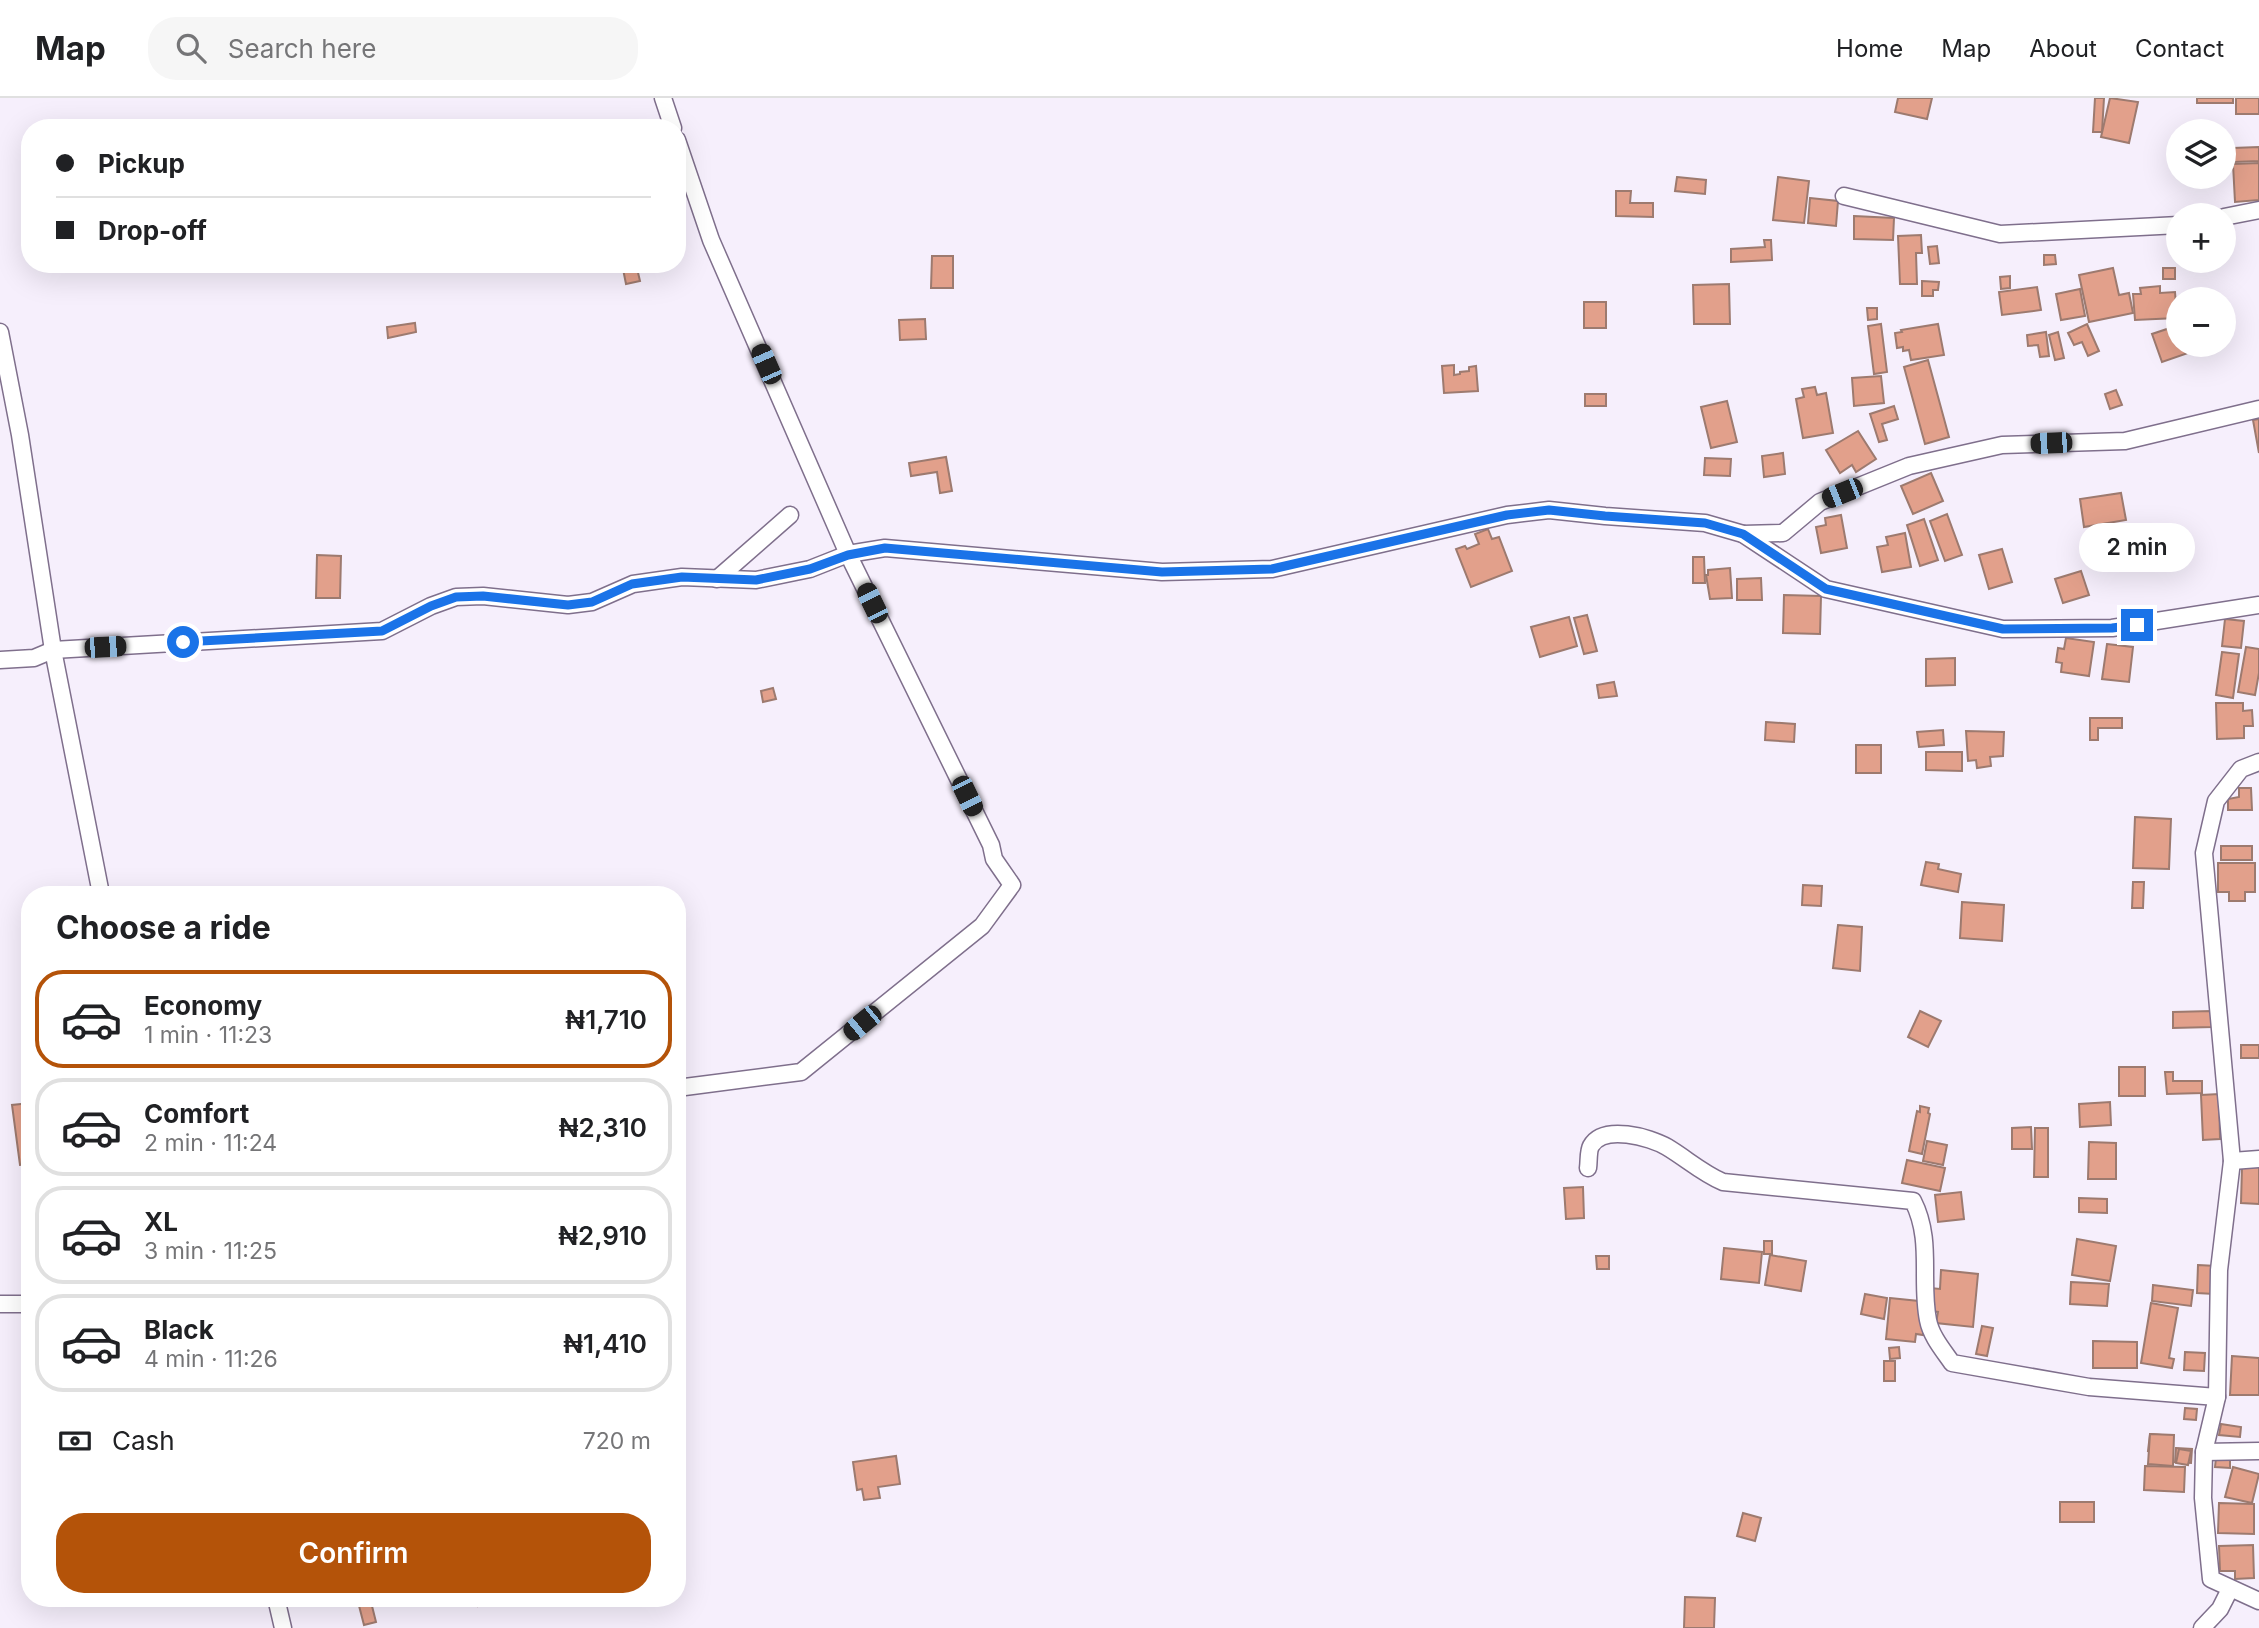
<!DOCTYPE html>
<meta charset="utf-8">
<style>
:root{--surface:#fff;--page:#f6f6f6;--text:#202124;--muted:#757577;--line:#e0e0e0;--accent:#b45309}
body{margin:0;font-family:Inter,sans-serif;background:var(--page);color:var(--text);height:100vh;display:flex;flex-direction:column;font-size:26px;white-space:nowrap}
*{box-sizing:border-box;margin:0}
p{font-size:23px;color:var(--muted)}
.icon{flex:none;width:38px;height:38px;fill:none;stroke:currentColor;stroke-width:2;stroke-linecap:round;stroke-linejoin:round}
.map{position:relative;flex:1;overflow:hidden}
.side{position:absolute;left:21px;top:788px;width:665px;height:721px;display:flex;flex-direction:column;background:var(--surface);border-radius:28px;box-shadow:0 7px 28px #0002}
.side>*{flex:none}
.banner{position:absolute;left:21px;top:21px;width:665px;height:154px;border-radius:28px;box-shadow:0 7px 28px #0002;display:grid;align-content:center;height:154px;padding:0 35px;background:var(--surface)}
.tools{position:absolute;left:2166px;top:21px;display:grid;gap:14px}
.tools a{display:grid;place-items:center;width:70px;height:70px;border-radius:50%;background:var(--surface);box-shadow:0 7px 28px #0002;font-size:35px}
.end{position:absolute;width:32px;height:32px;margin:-16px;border:9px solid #1a73e8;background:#fff;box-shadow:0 0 0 4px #fff}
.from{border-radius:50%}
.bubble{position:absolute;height:49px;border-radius:24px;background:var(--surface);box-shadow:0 7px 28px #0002;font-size:23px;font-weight:600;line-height:49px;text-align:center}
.car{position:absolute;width:21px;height:42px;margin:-21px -10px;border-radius:9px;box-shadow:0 0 5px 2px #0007;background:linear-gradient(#222 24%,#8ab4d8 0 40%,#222 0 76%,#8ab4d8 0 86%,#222 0)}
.banner b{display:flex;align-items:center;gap:24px;height:66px;font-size:26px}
.banner b+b{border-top:2px solid var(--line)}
.banner i{width:18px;height:18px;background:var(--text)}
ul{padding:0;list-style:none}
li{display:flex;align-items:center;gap:21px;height:98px;margin:0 14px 10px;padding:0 21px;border:4px solid var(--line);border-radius:28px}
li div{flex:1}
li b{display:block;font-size:26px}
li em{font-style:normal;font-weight:600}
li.selected{border-color:var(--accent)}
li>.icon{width:63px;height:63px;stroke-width:1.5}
h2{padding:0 35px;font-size:32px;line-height:84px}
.pay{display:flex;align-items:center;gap:18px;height:77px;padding:0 35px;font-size:26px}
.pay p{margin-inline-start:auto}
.button{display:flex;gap:14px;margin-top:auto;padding:14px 35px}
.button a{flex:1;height:80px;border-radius:28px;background:var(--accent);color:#fff;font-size:28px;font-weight:600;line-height:80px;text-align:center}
header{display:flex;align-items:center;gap:42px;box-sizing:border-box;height:98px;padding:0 35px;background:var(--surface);border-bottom:2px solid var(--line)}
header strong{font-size:33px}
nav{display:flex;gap:38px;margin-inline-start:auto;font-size:24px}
.search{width:490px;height:63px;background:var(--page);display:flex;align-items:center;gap:18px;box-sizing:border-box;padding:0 24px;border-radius:28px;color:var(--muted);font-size:26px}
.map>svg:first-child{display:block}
.building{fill:#e2a08b;stroke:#9d7a6f;stroke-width:2}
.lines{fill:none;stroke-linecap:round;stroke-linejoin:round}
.street-casing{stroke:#7f6f8c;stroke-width:19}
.street{stroke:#fff;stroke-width:16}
.route{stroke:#1a73e8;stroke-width:9}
</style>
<header>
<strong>Map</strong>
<div class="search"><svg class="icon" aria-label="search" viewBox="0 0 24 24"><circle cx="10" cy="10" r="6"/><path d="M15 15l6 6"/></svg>Search here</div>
<nav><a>Home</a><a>Map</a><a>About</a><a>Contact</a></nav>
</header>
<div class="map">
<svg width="2259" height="1530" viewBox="0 0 2259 1530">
<rect width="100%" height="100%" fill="#f6effc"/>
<g class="building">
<polygon points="1898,0 1932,0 1927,21 1895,14"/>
<polygon points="2095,0 2104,0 2102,34 2093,34"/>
<polygon points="2110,0 2138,4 2129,45 2101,39"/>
<rect x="2197" y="0" width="36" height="5"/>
<rect x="2236" y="0" width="23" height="16"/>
<polygon points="2259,49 2259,63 2234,64 2233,50"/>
<polygon points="2259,65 2259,102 2235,104 2233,66"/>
<polygon points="1677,79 1706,82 1705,96 1675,93"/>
<polygon points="1778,79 1809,83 1804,125 1773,122"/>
<polygon points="1616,93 1631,93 1630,105 1653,105 1653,119 1616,118"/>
<polygon points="1810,100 1838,103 1836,128 1808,125"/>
<polygon points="1854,118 1894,120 1893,142 1854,141"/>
<polygon points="1921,137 1922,155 1916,155 1917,186 1900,186 1898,138"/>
<polygon points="1764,142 1771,142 1772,162 1731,164 1731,151 1765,149"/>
<polygon points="1937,148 1939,165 1930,166 1928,149"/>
<polygon points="2044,157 2055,157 2056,166 2044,167"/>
<polygon points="932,158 953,158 953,190 931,190"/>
<polygon points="622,166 636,166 640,183 626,186"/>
<polygon points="2113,170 2119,197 2129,195 2133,215 2089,224 2079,177"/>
<rect x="2163" y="170" width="12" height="11"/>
<polygon points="2010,178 2010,190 2001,191 2000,179"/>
<polygon points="1922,183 1939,184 1938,192 1933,192 1933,198 1922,198"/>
<polygon points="1729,186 1730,226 1694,226 1693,187"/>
<polygon points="2160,188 2160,195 2175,194 2177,220 2135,222 2133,196 2141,196 2140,190"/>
<polygon points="2037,189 2041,212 2002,217 1999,194"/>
<polygon points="2080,191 2085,218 2061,222 2056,196"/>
<rect x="1584" y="204" width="22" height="26"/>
<polygon points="1867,210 1877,210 1877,221 1868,222"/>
<polygon points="925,221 926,241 900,242 899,222"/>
<polygon points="415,225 416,234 388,240 387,229"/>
<polygon points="1881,226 1887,274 1874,276 1868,228"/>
<polygon points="1938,226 1944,257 1911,262 1909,252 1903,253 1903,249 1897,250 1895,235 1902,234 1901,232"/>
<polygon points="2087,226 2099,253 2088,258 2082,244 2074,247 2068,235"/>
<polygon points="2179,227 2179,247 2188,247 2191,254 2162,264 2152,236"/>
<polygon points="2046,234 2049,258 2040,259 2038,247 2028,248 2027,237"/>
<polygon points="2058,234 2064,260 2055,262 2049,237"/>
<polygon points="1928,262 1949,339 1925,346 1904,269"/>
<polygon points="1454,267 1454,277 1460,276 1460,274 1469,273 1469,269 1476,268 1478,293 1444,295 1442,268"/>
<polygon points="1881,278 1884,305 1854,308 1852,280"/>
<polygon points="1815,289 1817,297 1826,295 1833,335 1803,340 1796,301 1804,299 1802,291"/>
<polygon points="2116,292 2122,307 2110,311 2105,296"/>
<rect x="1585" y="296" width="21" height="12"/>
<polygon points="1727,303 1737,344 1711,350 1701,309"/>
<polygon points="1894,308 1898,321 1882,326 1887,342 1879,344 1870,316"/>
<polygon points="2259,321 2259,355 2253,322"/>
<polygon points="1858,333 1876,361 1856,374 1852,367 1840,375 1826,352"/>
<polygon points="1783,355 1785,376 1764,379 1762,358"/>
<polygon points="946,359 952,393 940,395 937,374 911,378 909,365"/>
<polygon points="1705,360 1731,361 1730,378 1704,377"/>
<polygon points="1931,375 1943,403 1913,416 1901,388"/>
<polygon points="2121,395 2126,422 2084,429 2080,401"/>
<polygon points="1947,416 1962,457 1945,463 1930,423"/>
<polygon points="1841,417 1847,450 1821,455 1816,429 1826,427 1825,420"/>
<polygon points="1924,421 1938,462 1920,468 1907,427"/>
<polygon points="1488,431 1492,441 1499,439 1512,473 1471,489 1456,451 1465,448 1467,451 1479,446 1475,436"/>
<polygon points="1905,435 1911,469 1882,474 1877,449 1888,447 1886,439"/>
<polygon points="2002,451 2012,484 1989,491 1979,457"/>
<polygon points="317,457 341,458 340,500 316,500"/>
<polygon points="1693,459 1704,459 1705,485 1693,485"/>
<polygon points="1730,470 1732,500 1710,501 1706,477 1708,477 1708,472"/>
<polygon points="2081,473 2089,497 2063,505 2055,481"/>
<polygon points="1761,480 1762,502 1737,502 1737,481"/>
<polygon points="1784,497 1821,498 1820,536 1783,535"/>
<polygon points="1587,517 1597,553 1584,556 1574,520"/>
<polygon points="1569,519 1577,548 1540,559 1531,529"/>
<polygon points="2225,521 2244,523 2241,550 2222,548"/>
<polygon points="2066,540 2094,544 2089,578 2061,574 2062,565 2056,564 2058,550 2064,551"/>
<polygon points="2107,546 2133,549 2129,584 2102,581"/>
<polygon points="2246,549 2259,551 2259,575 2255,597 2238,594"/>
<polygon points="2222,554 2239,556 2233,600 2216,597"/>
<polygon points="1955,560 1955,587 1926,588 1926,561"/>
<polygon points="1614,584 1617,598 1599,600 1597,587"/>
<polygon points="773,590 776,601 763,604 761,593"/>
<polygon points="2216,605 2243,605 2243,613 2252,612 2253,628 2244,628 2244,640 2217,641"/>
<polygon points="2090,620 2122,620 2122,630 2098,630 2098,642 2090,642"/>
<polygon points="1766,624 1795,626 1794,644 1765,642"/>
<polygon points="1943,632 1944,647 1919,649 1917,634"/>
<polygon points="1966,633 2004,634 2003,658 1990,659 1991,668 1977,670 1976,662 1968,663"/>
<rect x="1856" y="647" width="25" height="28"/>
<polygon points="1926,654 1962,654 1962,673 1926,672"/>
<polygon points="2239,690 2251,690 2252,712 2228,712 2228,701 2239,699"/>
<polygon points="2135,719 2171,721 2169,771 2133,770"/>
<rect x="2221" y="748" width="31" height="14"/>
<polygon points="1926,764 1939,766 1938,771 1961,776 1958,794 1921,787"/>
<polygon points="2218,765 2255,765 2255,794 2245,794 2245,803 2229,803 2229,794 2218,794"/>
<polygon points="2133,784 2144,784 2143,810 2132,810"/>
<polygon points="1803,787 1822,788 1821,808 1802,807"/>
<polygon points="1962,804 2004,807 2002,843 1960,840"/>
<polygon points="1838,827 1862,829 1860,873 1833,870"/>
<polygon points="1920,913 1941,923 1928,949 1908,939"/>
<polygon points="2211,913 2212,929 2173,930 2173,914"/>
<rect x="2241" y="947" width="18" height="13"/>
<rect x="2119" y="969" width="26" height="29"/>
<polygon points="2165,974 2173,974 2173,983 2202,983 2202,995 2167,996"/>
<polygon points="2219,996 2220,1041 2203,1042 2201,997"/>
<polygon points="2110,1004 2111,1027 2080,1029 2079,1006"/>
<polygon points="30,1005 30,1066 20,1067 12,1007"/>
<polygon points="1920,1008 1929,1010 1928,1015 1930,1016 1922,1056 1909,1053 1917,1013 1920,1014"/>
<polygon points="2031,1029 2032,1051 2012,1051 2012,1030"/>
<polygon points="2035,1030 2048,1030 2048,1079 2034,1079"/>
<polygon points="1927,1043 1947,1047 1943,1067 1923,1063"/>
<polygon points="2089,1044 2116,1045 2116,1081 2088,1081"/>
<polygon points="1907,1062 1945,1070 1940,1093 1902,1085"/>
<polygon points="2242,1069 2259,1069 2259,1106 2241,1105"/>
<polygon points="1583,1089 1584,1120 1566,1121 1564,1090"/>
<polygon points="1961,1094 1964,1121 1938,1124 1935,1097"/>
<polygon points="2079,1100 2107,1101 2107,1115 2079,1114"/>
<polygon points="2077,1141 2116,1148 2110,1183 2072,1177"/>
<rect x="1764" y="1143" width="8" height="13"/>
<polygon points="1724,1150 1762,1154 1759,1185 1721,1181"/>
<polygon points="1770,1157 1806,1163 1801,1193 1765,1187"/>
<polygon points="1596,1158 1609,1158 1609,1171 1597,1171"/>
<polygon points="2198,1167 2216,1168 2214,1196 2197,1195"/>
<polygon points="1941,1172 1978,1176 1973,1229 1936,1225 1938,1214 1929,1213 1931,1190 1940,1191"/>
<polygon points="2071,1184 2109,1186 2107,1208 2070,1206"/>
<polygon points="2153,1187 2193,1192 2191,1208 2152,1203"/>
<polygon points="1865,1196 1887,1200 1884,1221 1861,1216"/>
<polygon points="1890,1200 1919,1203 1926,1212 1923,1237 1916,1236 1915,1244 1886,1241"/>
<polygon points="2151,1205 2178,1210 2169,1260 2174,1261 2172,1270 2141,1265"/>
<polygon points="1982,1228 1993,1230 1987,1258 1976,1256"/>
<polygon points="2093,1243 2137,1244 2137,1270 2093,1270"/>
<polygon points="1899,1249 1900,1260 1890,1261 1889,1250"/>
<polygon points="2185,1254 2205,1255 2204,1273 2184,1272"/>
<polygon points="2232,1258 2259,1260 2259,1297 2230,1297"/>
<rect x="1884" y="1263" width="11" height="20"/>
<polygon points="2185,1310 2197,1311 2196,1322 2184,1321"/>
<polygon points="2221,1326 2241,1329 2240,1339 2219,1337"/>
<polygon points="2150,1336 2173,1338 2171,1355 2148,1353"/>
<polygon points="2150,1336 2174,1337 2173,1368 2148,1366"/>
<polygon points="2176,1350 2192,1351 2191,1365 2175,1364"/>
<polygon points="2179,1351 2191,1353 2188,1367 2176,1365"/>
<polygon points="896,1358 900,1386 878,1389 880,1400 864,1402 862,1391 857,1392 853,1364"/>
<polygon points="2216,1360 2230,1360 2230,1370 2215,1369"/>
<polygon points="2145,1368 2185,1369 2184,1394 2144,1392"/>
<polygon points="2233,1369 2259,1376 2252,1405 2225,1399"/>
<rect x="2060" y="1404" width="34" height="20"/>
<polygon points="2219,1405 2254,1406 2254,1436 2218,1435"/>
<polygon points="1743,1415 1761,1420 1755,1443 1737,1438"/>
<polygon points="2253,1447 2254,1480 2235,1481 2235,1473 2220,1473 2219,1448"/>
<polygon points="1685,1499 1715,1500 1714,1530 1684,1530"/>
<polygon points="357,1500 370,1500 376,1524 364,1527"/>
<polygon points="477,1500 520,1500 520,1501 478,1508"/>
</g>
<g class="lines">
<defs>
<g id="street">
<polyline points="663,0 673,30"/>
<polyline points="677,42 711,142 848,456 991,747 994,761 1012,787 982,828 801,974 677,990"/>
<polyline points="1844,98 2000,136 2179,127"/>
<polyline points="2224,119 2259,112"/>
<polyline points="0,234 20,337 53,552 101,796"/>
<polyline points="1743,436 1783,435 1820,404 1909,368 2002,347 2125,343 2259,311"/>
<polyline points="717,481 790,417"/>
<polyline points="0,562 34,560 53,552 382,533 431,508 456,499 483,498 568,507 592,504 633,486 682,479 756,482 810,471 848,456 885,450 1162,474 1272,471 1507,417 1549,412 1605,418 1705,425 1743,436 1826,491 2003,531 2112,530 2259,507"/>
<polyline points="2259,664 2241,671 2216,703 2204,755 2232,1063 2219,1172 2217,1299 2204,1354 2203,1400 2211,1481 2259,1503"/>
<polyline points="2232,1063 2259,1061"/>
<path d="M1588 1070C1589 1064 1588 1053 1591 1048 1603 1026 1650 1039 1667 1049 1687 1061 1702 1075 1723 1084L1913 1103C1933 1142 1920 1182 1928 1222 1931 1238 1943 1252 1952 1265L2089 1289 2217 1299"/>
<polyline points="0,1206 30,1206"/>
<polyline points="2204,1354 2259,1353"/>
<polyline points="276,1500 283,1530"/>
<polyline points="2202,1530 2220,1511 2230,1491"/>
</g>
</defs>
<use href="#street" class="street-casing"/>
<use href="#street" class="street"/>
</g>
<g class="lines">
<polyline class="route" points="183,544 382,533 431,508 456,499 483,498 568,507 592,504 632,486 682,479 756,482 810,471 848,457 885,450 1162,474 1272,471 1507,417 1549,412 1605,418 1705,425 1743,436 1826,491 2003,531 2112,530 2137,527"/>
</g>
</svg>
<div class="tools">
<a><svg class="icon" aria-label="layers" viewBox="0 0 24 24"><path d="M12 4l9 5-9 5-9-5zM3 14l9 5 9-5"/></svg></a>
<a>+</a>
<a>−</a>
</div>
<i class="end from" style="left:183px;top:544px"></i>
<i class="end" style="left:2137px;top:527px"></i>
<div class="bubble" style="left:2079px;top:425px;width:116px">2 min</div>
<i class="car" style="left:766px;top:266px;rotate:336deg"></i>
<i class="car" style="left:2051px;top:345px;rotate:268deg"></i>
<i class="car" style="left:1842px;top:395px;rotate:248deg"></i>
<i class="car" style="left:872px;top:505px;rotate:334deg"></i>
<i class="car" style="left:105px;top:549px;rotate:87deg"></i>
<i class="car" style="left:967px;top:698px;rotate:154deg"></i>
<i class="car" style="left:862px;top:925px;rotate:231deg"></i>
<div class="banner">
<b><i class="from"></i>Pickup</b>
<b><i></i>Drop-off</b>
</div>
<section class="side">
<h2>Choose a ride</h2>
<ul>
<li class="selected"><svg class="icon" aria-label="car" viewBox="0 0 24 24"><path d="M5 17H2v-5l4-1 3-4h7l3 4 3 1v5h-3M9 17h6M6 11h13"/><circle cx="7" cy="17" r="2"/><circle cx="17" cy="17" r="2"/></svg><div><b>Economy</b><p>1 min · 11:23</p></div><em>₦1,710</em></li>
<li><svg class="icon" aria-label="car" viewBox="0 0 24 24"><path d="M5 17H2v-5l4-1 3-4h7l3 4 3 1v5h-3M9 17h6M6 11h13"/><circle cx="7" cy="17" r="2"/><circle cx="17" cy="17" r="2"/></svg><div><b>Comfort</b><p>2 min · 11:24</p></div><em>₦2,310</em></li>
<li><svg class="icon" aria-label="car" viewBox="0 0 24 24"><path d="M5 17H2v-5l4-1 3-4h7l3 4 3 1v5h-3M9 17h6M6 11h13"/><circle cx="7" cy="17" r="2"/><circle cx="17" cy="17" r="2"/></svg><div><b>XL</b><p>3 min · 11:25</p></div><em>₦2,910</em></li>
<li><svg class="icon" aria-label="car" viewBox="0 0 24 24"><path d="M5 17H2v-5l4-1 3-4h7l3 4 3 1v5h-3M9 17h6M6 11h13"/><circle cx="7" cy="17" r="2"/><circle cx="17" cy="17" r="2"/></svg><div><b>Black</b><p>4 min · 11:26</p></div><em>₦1,410</em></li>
</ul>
<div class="pay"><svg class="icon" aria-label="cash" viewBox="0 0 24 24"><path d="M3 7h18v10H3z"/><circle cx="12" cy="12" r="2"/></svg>Cash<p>720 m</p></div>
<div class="button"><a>Confirm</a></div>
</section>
</div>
